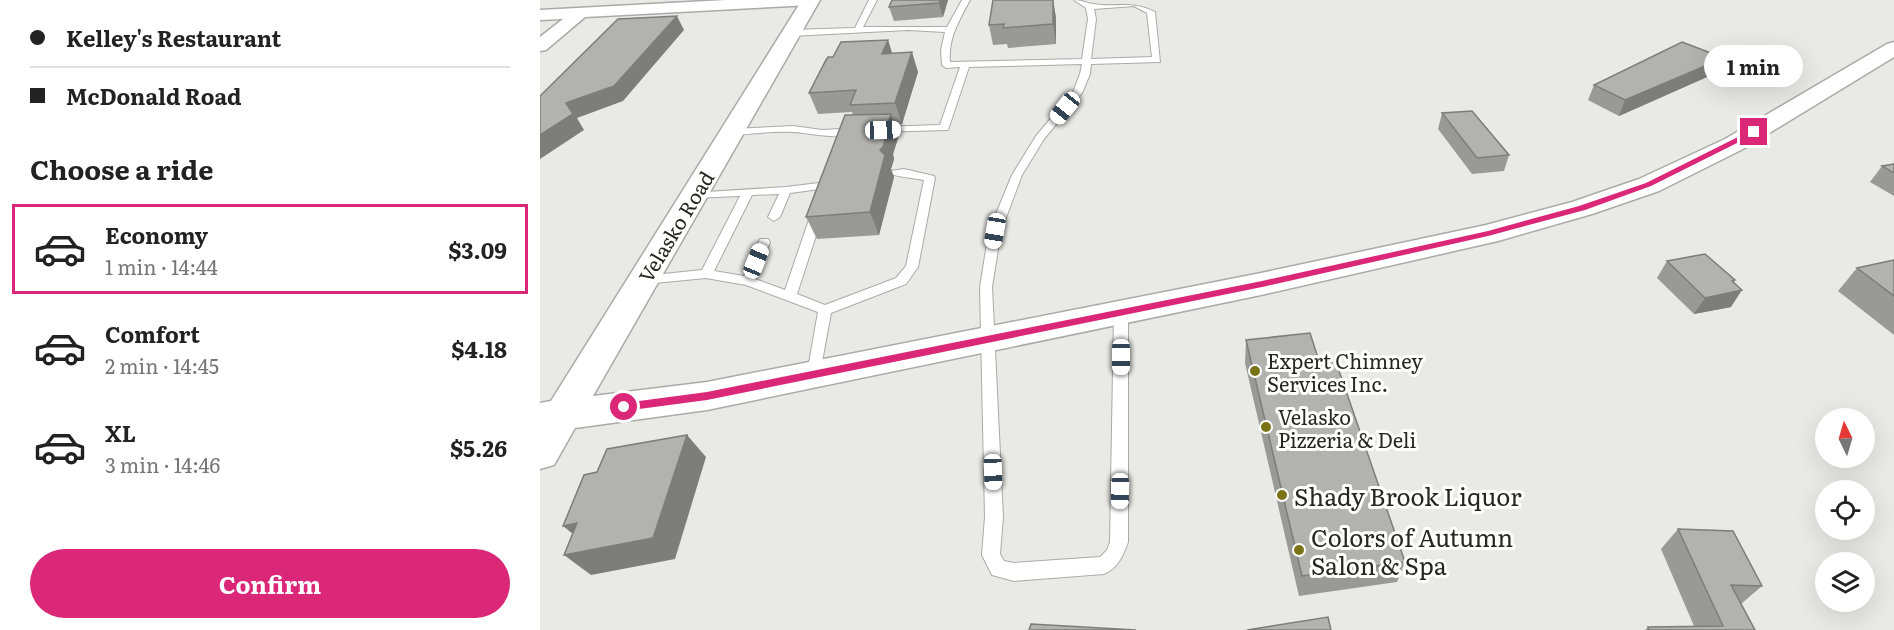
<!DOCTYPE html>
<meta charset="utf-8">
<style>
:root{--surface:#fff;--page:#f2f2f2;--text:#222;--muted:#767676;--line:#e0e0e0;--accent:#db2777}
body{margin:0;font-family:Literata,serif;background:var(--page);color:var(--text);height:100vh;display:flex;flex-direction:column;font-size:22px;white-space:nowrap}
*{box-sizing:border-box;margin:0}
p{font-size:20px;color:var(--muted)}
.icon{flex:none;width:33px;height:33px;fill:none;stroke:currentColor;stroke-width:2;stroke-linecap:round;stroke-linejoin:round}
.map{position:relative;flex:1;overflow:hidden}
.details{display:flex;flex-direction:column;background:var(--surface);width:540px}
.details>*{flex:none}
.banner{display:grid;align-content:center;height:132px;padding:0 30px;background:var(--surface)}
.needle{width:39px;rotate:355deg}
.tools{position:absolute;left:1275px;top:408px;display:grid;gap:12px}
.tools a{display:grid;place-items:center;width:60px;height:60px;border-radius:50%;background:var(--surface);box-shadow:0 6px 24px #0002;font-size:30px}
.end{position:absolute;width:27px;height:27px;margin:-14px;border:8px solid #db2777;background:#fff;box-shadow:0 0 0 3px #fff}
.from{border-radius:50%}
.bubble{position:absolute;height:42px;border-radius:21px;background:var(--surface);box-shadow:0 6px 24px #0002;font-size:20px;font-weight:700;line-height:42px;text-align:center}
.car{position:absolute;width:18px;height:36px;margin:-18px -9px;border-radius:8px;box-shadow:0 0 4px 2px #0007;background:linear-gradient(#fff 24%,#345 0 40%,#fff 0 76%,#345 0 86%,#fff 0)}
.banner b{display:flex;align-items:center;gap:21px;height:57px;font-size:22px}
.banner b+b{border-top:2px solid var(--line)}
.banner i{width:15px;height:15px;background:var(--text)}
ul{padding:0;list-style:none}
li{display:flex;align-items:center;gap:18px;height:90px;margin:0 12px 9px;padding:0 18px;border:3px solid transparent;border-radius:0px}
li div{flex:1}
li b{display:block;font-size:22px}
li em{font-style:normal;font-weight:700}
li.on{border-color:var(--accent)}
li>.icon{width:54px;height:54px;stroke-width:1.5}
h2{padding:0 30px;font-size:27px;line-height:72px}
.action{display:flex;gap:12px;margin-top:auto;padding:12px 30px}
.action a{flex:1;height:69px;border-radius:36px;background:var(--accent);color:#fff;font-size:24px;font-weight:700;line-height:69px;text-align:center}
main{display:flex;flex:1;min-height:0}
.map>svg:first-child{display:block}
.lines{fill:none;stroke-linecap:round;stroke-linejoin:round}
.service-casing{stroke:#aaaaa6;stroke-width:2}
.minor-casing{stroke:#aaaaa6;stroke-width:3}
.tertiary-casing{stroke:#aaaaa6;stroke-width:3}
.service{fill:#fff;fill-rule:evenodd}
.minor{fill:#fff;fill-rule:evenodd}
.tertiary{fill:#fff;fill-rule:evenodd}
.wall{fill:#999996}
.shaded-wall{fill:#7d7d7a}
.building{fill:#b2b2af;stroke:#7d7d7a;stroke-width:1.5}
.route{fill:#db2777}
.poi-dot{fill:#797315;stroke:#fffffe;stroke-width:2}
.labels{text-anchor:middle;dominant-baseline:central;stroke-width:6;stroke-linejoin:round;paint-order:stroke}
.street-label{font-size:20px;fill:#262624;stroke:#fffffe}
.poi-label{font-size:20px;fill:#262624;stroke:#fffffe;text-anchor:start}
.near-poi-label{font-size:24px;fill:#262624;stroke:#fffffe;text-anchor:start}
</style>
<main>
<section class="details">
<div class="banner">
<b><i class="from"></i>Kelley's Restaurant</b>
<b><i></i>McDonald Road</b>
</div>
<h2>Choose a ride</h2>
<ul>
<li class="on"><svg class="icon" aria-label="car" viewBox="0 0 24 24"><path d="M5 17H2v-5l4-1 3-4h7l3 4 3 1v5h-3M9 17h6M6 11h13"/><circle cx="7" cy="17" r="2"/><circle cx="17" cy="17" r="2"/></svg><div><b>Economy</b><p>1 min · 14:44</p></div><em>$3.09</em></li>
<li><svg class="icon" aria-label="car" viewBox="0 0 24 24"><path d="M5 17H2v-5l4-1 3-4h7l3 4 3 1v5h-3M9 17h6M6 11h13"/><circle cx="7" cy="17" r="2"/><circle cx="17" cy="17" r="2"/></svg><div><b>Comfort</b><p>2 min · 14:45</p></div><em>$4.18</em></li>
<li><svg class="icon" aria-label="car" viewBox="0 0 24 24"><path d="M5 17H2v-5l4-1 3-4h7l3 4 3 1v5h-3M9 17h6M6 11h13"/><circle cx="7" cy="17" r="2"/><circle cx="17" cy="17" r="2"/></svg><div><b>XL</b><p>3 min · 14:46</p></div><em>$5.26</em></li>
</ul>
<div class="action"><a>Confirm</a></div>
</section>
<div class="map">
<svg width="1354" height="630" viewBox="0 0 1354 630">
<rect width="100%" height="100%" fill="#e9e9e5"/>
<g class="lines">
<defs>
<g id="service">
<path d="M329 0H337L323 27H407L422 0H430C419 21 408 38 410 62L542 59 548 19 546 8 534 0C542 0 546 3 553 4 577 8 592 0 615 12L620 62 551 64 550 74 542 93 504 139 482 175 461 231 452 287 463 517 460 554 464 561 474 563 560 557 567 550 570 542 574 312 581 307 588 312V542C583 556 578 568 564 574L474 581 452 575 442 555 445 517 440 287 449 231 472 175 496 136 533 92 540 74 542 64 429 67 408 130 335 132V128L339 127 400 125 420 67 406 68 402 65 401 50 405 32 368 30 251 36 247 33 251 30 315 28ZM594 6 607 13 612 57 551 59 556 19 554 9Z"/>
<path d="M253 126 282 130 317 128 322 131C308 142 271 133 253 132 233 131 212 134 192 135L187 132 192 129Z"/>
<path d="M364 169 394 176 395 178 378 267 366 284 291 313 279 378H269L267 374 278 312 206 285 166 278 104 284 98 280 104 276 162 270 200 196 154 198 150 197V193L246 187 287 182 293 185 288 195H280V189L250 193 240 217 234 221 228 217 239 194 212 195 174 271 204 276 220 239H228L230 242 215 279 245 290 272 211 278 207 284 211 257 294 285 305 356 278 366 266 384 180C375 178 355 177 350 173L351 171Z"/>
</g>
<polygon id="minor" points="186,0 279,0 271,5 45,17 6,50 0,51 0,37 23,19 0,20 0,10"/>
<polygon id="tertiary" points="262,0 280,0 53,396 167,382 721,273 946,225 1032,202 1099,179 1185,139 1347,44 1354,42 1354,57 1203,149 1119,191 1052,214 958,241 721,295 167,410 35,428 14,465 0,469 0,403 11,401"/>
</defs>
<use href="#service" class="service-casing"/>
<use href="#minor" class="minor-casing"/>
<use href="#tertiary" class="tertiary-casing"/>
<use href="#service" class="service"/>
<use href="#minor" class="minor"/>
<use href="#tertiary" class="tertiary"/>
</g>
<g class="wall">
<polygon points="352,0 408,0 403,17 354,21 349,7"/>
<polygon points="513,0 516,18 516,44 468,48 467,44 453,45 449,25"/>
<polygon points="348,40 352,53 378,72 362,124 355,125 359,135 353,154 354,159 351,169 354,177 339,235 277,239 266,217 313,115 312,112 278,114 269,93 293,57"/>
<polygon points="1184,58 1176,73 1079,116 1048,100 1054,85"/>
<polygon points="902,113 969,155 964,171 932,174 898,129"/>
<polygon points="1354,164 1354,196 1330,182 1342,166"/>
<polygon points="1354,260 1354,335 1298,291 1317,268"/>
<polygon points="1127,261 1195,280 1194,282 1191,307 1154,314 1117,278"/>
<polygon points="706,340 779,361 865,562 857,582 759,596 705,363"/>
<polygon points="1138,529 1222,586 1201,604 1215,630 1105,630 1108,627 1154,626 1121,549"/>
</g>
<g class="shaded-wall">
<polygon points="400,0 408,0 403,17 399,3"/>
<polygon points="513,0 516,18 516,44 513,24"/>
<polygon points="137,16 144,30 83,101 37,118 44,130 0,159 0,135 26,103"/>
<polygon points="348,40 354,60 342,54"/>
<polygon points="372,52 378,72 362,124 355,103"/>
<polygon points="1184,58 1176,73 1079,116 1085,100"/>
<polygon points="351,114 359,135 353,154 354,159 351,169 354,177 339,235 330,212 340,150"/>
<polygon points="1195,280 1186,294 1202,290 1191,307 1154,314 1165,298 1192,281"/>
<polygon points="147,435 166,457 135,559 51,575 24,555"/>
<polygon points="37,523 49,547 23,526"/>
</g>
<g class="building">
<polygon points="352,0 400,0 399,3 349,7"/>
<polygon points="453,0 513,0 513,24 463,28 464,24 449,25"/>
<polygon points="137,16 74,86 26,103 33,114 0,135 0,96 78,19"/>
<polygon points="348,40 342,54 372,52 355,103 310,105 316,90 269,93 286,60 288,57 293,57 301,42"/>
<polygon points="1142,42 1184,58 1085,100 1054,85"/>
<polygon points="932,111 969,155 937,158 902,113"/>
<polygon points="351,114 344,137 346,137 343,147 340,150 345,155 330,212 266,217 305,115"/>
<polygon points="1354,164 1354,173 1342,166"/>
<polygon points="1165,254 1195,280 1192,281 1202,290 1165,298 1127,261"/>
<polygon points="1354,260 1354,296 1317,268"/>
<polygon points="770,333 779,361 795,359 865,562 762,576 706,340"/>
<polygon points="147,435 113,538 24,555 37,523 23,526 44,475 57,472 67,449"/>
<polygon points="1138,529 1193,531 1222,586 1191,585 1215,630 1109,630 1108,627 1183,626"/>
<polygon points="788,617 791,630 707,630"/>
<polygon points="491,624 596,630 489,630"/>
</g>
<polygon class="route" points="1214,129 1217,133 1111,186 1045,210 948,236 722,287 167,400 84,411 79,407 84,403 167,392 722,281 948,231 1039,206 1106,183"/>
<g class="poi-dot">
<circle cx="715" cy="371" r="6"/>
<circle cx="726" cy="427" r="6"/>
<circle cx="742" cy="495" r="6"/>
<circle cx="759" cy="550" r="6"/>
</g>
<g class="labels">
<g class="street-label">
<text transform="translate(135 226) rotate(-59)">Velasko Road</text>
</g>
<g class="poi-label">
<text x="727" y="360">Expert Chimney<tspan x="727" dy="23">Services Inc.</tspan></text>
<text x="738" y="416">Velasko<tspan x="738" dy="23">Pizzeria &amp; Deli</tspan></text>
</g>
<g class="near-poi-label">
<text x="754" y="495">Shady Brook Liquor</text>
<text x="771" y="536">Colors of Autumn<tspan x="771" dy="28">Salon &amp; Spa</tspan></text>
</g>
</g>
</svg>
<div class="tools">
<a><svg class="needle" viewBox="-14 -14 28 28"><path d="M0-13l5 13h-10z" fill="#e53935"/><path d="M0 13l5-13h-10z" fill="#767676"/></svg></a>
<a><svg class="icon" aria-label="locate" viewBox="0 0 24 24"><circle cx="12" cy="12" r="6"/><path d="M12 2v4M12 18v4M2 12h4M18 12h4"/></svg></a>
<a><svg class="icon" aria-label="layers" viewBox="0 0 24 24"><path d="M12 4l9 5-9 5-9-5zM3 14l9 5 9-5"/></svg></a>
</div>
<i class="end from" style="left:84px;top:407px"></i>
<i class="end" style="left:1214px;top:132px"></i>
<div class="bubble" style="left:1164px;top:45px;width:99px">1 min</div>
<i class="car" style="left:525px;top:108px;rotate:219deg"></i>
<i class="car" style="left:343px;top:130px;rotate:88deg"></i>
<i class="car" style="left:455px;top:231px;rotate:190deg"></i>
<i class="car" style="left:216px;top:261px;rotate:22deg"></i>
<i class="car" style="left:581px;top:357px;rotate:180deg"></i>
<i class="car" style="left:453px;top:472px;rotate:178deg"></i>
<i class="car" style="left:580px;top:491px;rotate:181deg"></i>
</div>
</main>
